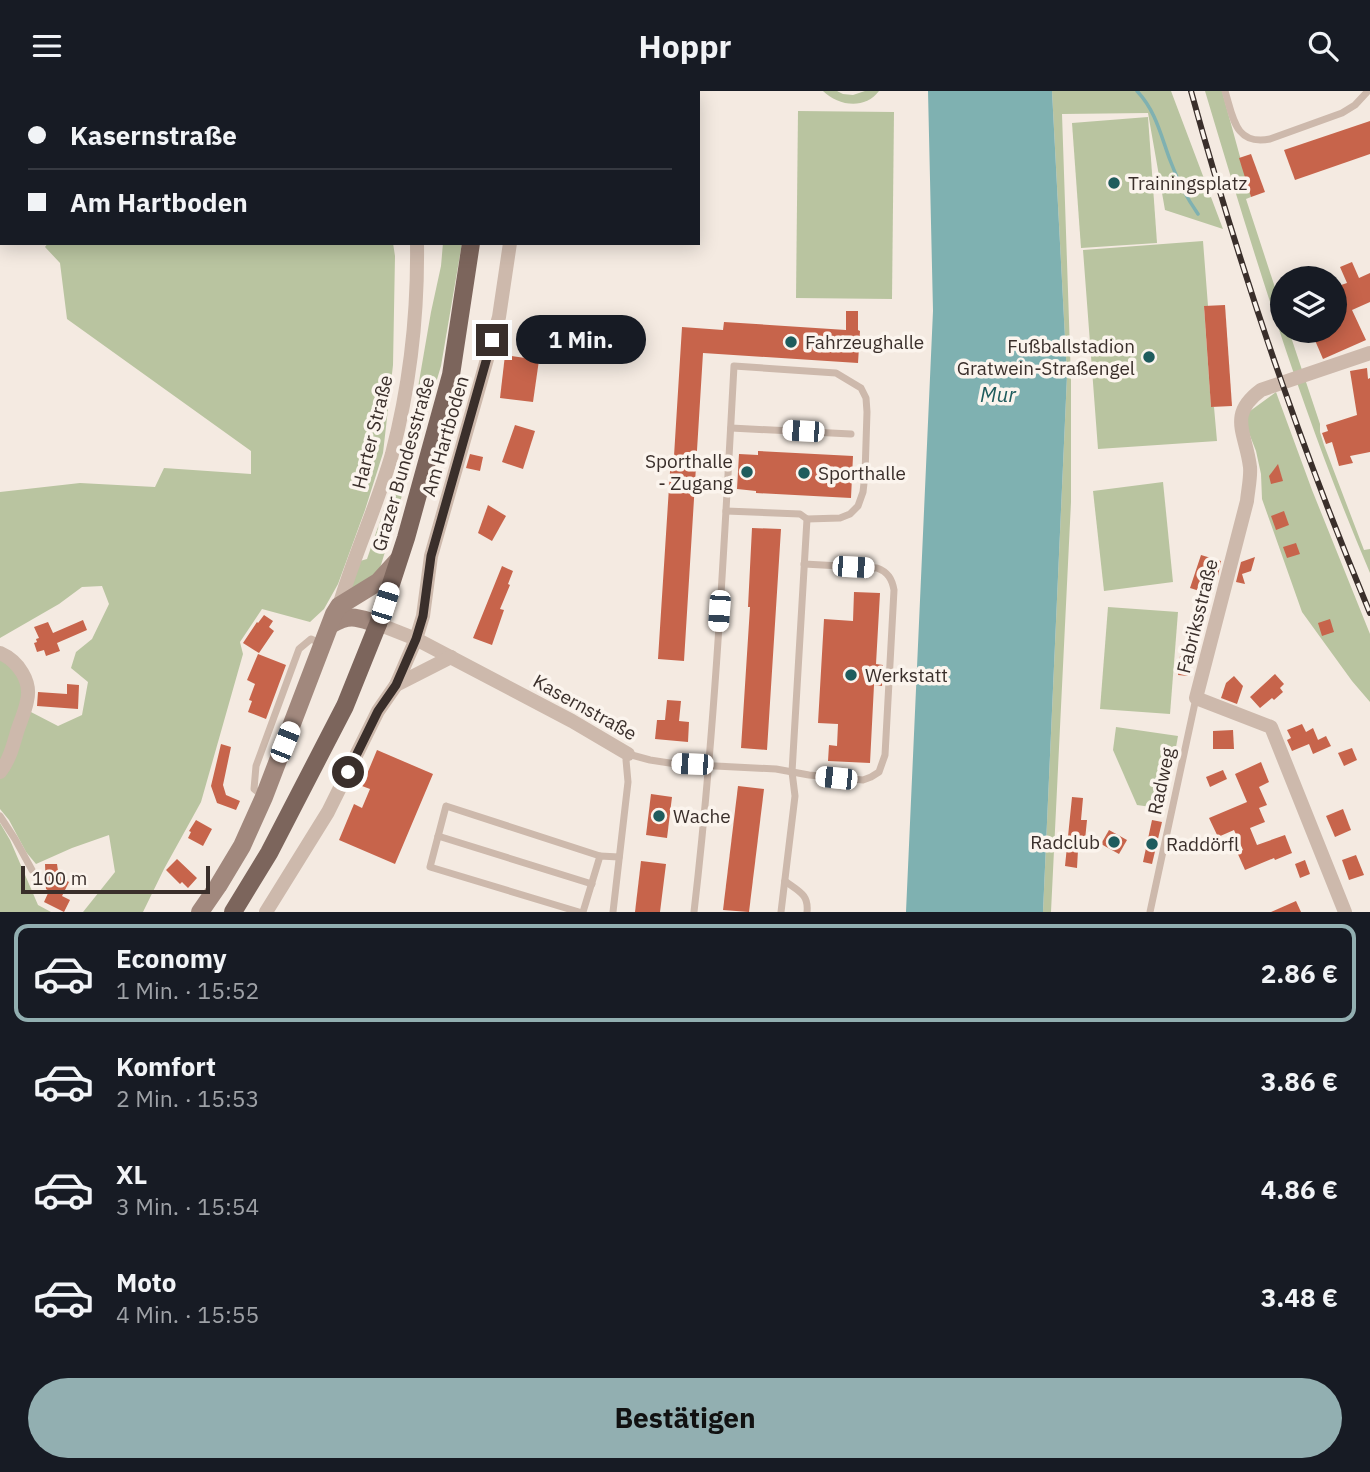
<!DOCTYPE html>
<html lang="de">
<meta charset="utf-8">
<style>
:root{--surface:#171b24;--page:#20242c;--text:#f1f3f6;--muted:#9ea1a6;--line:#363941;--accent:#92afb1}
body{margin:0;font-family:"IBM Plex Sans",sans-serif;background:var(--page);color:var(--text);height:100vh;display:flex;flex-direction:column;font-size:26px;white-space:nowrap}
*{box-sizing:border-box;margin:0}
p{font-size:23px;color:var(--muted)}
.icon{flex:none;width:38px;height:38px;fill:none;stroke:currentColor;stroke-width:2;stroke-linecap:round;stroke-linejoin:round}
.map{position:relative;height:821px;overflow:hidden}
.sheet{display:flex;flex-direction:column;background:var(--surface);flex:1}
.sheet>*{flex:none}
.guide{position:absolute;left:0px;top:0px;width:700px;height:154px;box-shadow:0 4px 18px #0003;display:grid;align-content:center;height:154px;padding:0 28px;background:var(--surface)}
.tools{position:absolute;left:1270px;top:175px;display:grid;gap:14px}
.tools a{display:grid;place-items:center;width:77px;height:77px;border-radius:50%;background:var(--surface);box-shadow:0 4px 18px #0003;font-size:35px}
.scale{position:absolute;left:21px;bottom:18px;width:189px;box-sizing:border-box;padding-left:7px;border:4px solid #3a2f2b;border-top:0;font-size:19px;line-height:24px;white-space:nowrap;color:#3a2f2b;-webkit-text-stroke:5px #fbf4ed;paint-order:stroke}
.end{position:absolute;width:32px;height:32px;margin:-16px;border:9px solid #3a2f2b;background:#fff;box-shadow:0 0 0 4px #fff}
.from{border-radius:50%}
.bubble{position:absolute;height:49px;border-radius:24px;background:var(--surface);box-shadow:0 4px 18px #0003;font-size:23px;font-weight:700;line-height:49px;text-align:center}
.car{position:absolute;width:21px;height:42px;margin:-21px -10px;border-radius:9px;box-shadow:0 0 5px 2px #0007;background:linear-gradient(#fff 24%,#345 0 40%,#fff 0 76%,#345 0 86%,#fff 0)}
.guide b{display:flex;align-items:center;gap:24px;height:66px;font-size:26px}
.guide b+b{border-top:2px solid var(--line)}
.guide i{width:18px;height:18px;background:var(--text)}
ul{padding:12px 0 0;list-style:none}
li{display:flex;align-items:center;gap:21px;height:98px;margin:0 14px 10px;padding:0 14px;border:4px solid transparent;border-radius:14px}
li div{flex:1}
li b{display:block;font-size:26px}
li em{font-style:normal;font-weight:700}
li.on{border-color:var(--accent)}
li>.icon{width:63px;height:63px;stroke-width:1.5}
.action{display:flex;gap:14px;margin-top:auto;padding:14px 28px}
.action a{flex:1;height:80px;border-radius:42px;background:var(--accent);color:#111;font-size:28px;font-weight:700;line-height:80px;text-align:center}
header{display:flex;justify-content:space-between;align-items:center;height:91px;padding:0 28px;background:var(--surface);font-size:32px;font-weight:700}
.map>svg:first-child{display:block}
.green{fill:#b9c4a0}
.water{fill:#7fb1b1}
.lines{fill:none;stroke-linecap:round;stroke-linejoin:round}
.stream{stroke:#7fb1b1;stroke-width:3.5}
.building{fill:#c7644b}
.lane{stroke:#cdb9ac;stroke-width:7}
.street{stroke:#cdb9ac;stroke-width:14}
.secondary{stroke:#a1887d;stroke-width:18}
.primary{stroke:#7c655c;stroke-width:18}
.rail-casing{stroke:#3a2f2b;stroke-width:6}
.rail{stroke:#fbf4ed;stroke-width:3.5;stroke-dasharray:10;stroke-linecap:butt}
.route{stroke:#3a2f2b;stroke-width:9}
.poi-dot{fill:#1f5c5d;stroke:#fbf4ed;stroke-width:2.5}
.labels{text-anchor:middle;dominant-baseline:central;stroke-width:7;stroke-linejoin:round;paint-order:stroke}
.poi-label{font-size:19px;fill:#3a2f2b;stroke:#fbf4ed;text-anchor:start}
.street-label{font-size:19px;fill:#3a2f2b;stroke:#fbf4ed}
.water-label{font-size:21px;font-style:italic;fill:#1f5c5d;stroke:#fbf4ed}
</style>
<header><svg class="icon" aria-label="menu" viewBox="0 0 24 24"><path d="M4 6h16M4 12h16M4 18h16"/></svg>Hoppr<svg class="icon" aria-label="search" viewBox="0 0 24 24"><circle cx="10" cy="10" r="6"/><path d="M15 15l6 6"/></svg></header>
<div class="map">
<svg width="1370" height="821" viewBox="0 0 1370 821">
<rect width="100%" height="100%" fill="#f4eae1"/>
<g class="green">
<polygon points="73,0 347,0 347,2 74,2"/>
<path d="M823 0H837L843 3 853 4 865 0H879C865 19 838 15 823 0Z"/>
<polygon points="1052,0 1171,0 1223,138 1165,119 1148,22 1062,23 1071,289 1071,411 1051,821 1043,821 1067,285"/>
<path d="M1205 0H1222L1251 106 1246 108 1283 221V240H1289L1320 333V341L1324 354 1364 459 1370 458V482C1303 325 1254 164 1205 0Z"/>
<polygon points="798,20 894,21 892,208 796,207"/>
<polygon points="1148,26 1157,152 1081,157 1072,32"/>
<polygon points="1203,150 1208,215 1204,216 1211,316 1214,316 1217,350 1098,358 1083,159"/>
<polygon points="48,152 393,152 395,165 393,274 383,362 365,419 338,493 324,518 310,531 262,518 240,551 243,563 201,711 164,778 143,821 83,821 115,781 109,744 72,757 36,773 26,761 9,729 0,718 0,687 29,620 58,635 82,624 88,591 71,577 76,561 92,548 109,513 102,495 82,496 59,513 0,547 0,401 80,392 155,396 164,377 251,383 251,360 67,228 60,172 45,156"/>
<polygon points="443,152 462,152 441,275 381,474 377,483 348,503 360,470 367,468 402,366 416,308 431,221 441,175"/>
<polygon points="1276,301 1312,399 1370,543 1370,611 1352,590 1302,521 1262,408 1261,383 1256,360 1247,337 1246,323"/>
<polygon points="1163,391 1173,491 1104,500 1093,400"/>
<polygon points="1108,516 1178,521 1170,623 1100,618"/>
<polygon points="0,565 5,567 25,597 0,676"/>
<polygon points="1116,636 1178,645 1165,718 1137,714 1113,659"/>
<polygon points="0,732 10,749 38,814 51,821 0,821"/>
</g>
<polygon class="water" points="928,0 1052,0 1067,285 1043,821 906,821 933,220"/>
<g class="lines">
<path class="stream" d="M1137 0C1156 20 1161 45 1170 69 1177 88 1186 106 1198 123"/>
</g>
<g class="building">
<polygon points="1370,30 1370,63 1295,89 1284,59"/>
<polygon points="1251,63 1265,101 1251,106 1239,67"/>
<polygon points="1352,171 1359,187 1370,182 1370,211 1352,219 1366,249 1323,268 1311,240 1335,240 1335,196 1347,192 1340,176"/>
<polygon points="1225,214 1232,315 1211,316 1204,215"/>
<polygon points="846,220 858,220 858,239 860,240 858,272 703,262 684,570 658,568 671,365 674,365 682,236 723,239 724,231 846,239"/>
<polygon points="505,264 539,269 533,311 500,307"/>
<polygon points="1367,277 1368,288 1370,287 1370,361 1350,365 1353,372 1339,375 1332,351 1326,353 1322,342 1328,340 1326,334 1357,324 1350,280"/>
<polygon points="515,334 535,340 523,378 502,371"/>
<polygon points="758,360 853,365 851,407 756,402 756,400 737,398 739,363 758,364"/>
<polygon points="470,363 483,366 480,380 466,377"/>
<polygon points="1278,373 1283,390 1271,393 1269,385"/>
<polygon points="488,414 506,425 492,450 478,442"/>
<polygon points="1284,420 1289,434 1276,439 1271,425"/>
<polygon points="752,437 781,438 767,659 741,657 750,516 748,516"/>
<polygon points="1296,452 1300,463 1287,467 1283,456"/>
<polygon points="1201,464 1221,470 1218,485 1215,484 1209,503 1190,497"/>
<polygon points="1255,466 1251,480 1242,483 1245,493 1236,491 1241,471"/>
<polygon points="502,475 513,480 508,493 510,494 500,518 504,519 492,554 473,547"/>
<polygon points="854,501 880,502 876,573 883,574 882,595 874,594 870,672 828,670 829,654 837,655 838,633 818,632 824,528 853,530"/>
<polygon points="264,524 273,530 269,536 274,540 259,562 243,552 257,531 258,532"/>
<polygon points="1330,528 1334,541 1322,545 1318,532"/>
<polygon points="83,529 87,539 57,552 60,560 46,565 44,559 37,561 34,552 37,551 36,548 39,547 34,536 48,531 53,542"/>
<polygon points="258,563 286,574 266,628 248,621 252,610 249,609 255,593 247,589"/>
<polygon points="1180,565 1190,566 1188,585 1178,584"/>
<polygon points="1275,583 1284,593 1280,597 1283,601 1274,609 1272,607 1260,617 1250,606"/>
<polygon points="1234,585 1243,595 1237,613 1221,607 1226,592"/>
<polygon points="67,593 79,594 78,618 37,615 38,601 67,603"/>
<polygon points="667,609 681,610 679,630 689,631 688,651 655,648 657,629 665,629"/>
<polygon points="1302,633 1306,641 1313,637 1318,649 1326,645 1331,655 1313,663 1309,653 1292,660 1287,649 1291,647 1287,639"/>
<polygon points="1233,639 1234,658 1213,658 1213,640"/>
<polygon points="221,653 231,656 223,694 226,704 240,710 236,719 217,712 211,695"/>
<polygon points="1352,657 1357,669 1344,675 1338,662"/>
<polygon points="377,659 433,683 395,773 339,749 354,713 362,717 370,698 362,695"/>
<polygon points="1261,671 1269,691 1259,696 1267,714 1259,717 1265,731 1250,737 1257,754 1285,744 1292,762 1275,769 1274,767 1245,779 1237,761 1243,759 1234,739 1218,746 1209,727 1247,711 1235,683"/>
<polygon points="1223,679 1227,688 1210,696 1206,686"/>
<polygon points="738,695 764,698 749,821 723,819"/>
<polygon points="651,703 672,706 667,747 646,744"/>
<polygon points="1072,706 1083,707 1081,729 1087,729 1084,759 1078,759 1077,777 1065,775"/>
<polygon points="1343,718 1351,739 1335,746 1326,725"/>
<polygon points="196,729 212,738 203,755 188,747 191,741 189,740"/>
<polygon points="1152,729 1162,731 1152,773 1143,771"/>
<polygon points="1109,739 1127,749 1119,763 1101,753"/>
<polygon points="1356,764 1364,784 1349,789 1342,769"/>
<polygon points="177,768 197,787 188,797 182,791 180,793 166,779"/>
<polygon points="1305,769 1310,783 1300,787 1295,773"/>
<polygon points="641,770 666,773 660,821 635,821"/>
<polygon points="45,773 57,773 58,780 61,787 69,791 62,805 70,809 64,821 44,811 49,800 46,798"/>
<polygon points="1296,810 1301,821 1271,821"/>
</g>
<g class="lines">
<g class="lane">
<polyline points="457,0 457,2"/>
<path d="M1225 0C1233 26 1235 55 1270 48L1342 22 1355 14 1368 0"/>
<polyline points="731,337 851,343"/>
<polyline points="726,420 800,423 807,428 792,681 795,705 781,821"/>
<polyline points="263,705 254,698 256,675 299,558 311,548 322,553"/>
<polyline points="0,725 15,748 32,779"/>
<polyline points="438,745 592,793"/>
<path d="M785 790C798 800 809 803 807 821"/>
<polyline points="579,821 430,776 446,715 600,765"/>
<polyline points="583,821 600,765 619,766"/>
<path d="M613 821 628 691 626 669 628 663 650 669 676 673 776 678 809 684 863 689 871 686 879 681 885 664 894 499C892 488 888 481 877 477L804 473"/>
<path d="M694 821C715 640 724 457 734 275L836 282 861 297 866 307 867 321 865 383 863 401 858 415 850 423 840 427 807 428"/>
<polyline points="1150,821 1196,607"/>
</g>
<g class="street">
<polyline points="411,0 411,2"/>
<polyline points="528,2 529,0"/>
<path d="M339 515C354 464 377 415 392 363 410 294 418 224 417 152"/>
<polyline points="378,533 416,548 572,630 628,663"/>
<path d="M0 562C18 570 32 590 27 610 25 621 20 631 17 641 13 655 9 670 0 681"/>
<polyline points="396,594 451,566"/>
<polyline points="266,821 328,721 378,620 396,594 416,548 423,525 431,465 499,226 510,152"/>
<path d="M1345 821 1271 636 1196 607 1247 410C1248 399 1251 386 1250 376 1246 342 1227 324 1261 299L1370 262"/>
</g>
<g class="secondary">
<path d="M332 533C351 522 358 527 378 533"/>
<polyline points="200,821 218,795 242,755 264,706 334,523 339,515 378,491 398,469"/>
</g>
<g class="primary">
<polyline points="485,2 485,0"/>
<polyline points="233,821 269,762 345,615 378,533 406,447 451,284 471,152"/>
</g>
<defs>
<path id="rail" d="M1191 0C1240 178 1299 352 1370 522"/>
</defs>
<use href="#rail" class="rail-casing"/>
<use href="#rail" class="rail"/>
</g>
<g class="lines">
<polyline class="route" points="348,681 378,620 396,594 416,548 423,525 431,465 492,249"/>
</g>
<g class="poi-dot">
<circle cx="1114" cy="92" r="7"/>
<circle cx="791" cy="251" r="7"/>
<circle cx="1149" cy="266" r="7"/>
<circle cx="747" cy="381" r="7"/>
<circle cx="804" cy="382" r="7"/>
<circle cx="851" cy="584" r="7"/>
<circle cx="659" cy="725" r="7"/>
<circle cx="1114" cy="751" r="7"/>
<circle cx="1152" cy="753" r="7"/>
</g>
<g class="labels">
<g class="poi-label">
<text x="1128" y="92">Trainingsplatz</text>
<text x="805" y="251">Fahrzeughalle</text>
<text x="1135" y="255" text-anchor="end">Fußballstadion<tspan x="1135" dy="22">Gratwein-Straßengel</tspan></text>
<text x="733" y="370" text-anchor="end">Sporthalle<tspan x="733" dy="22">- Zugang</tspan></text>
<text x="818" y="382">Sporthalle</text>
<text x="865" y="584">Werkstatt</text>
<text x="673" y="725">Wache</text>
<text x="1100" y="751" text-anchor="end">Radclub</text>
<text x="1166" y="753">Raddörfl</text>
</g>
<g class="street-label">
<text transform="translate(372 341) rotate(-76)">Harter Straße</text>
<text transform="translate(445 345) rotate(-74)">Am Hartboden</text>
<text transform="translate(403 373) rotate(-74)">Grazer Bundesstraße</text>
<text transform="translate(1197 525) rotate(-76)">Fabriksstraße</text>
<text transform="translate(585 616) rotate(29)">Kasernstraße</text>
<text transform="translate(1161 690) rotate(-78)">Radweg</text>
</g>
<g class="water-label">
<text x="998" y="303">Mur</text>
</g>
</g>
</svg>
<div class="tools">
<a><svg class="icon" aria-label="layers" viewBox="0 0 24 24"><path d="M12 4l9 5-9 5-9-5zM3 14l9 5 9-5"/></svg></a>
</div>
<div class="scale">100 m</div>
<i class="end from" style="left:348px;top:681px"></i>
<i class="end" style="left:492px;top:249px"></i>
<div class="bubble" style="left:516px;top:224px;width:130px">1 Min.</div>
<i class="car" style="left:803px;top:340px;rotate:273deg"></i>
<i class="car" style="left:853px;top:476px;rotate:93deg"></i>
<i class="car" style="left:385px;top:512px;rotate:18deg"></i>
<i class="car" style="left:719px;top:520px;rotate:184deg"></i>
<i class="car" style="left:285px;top:651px;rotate:22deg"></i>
<i class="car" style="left:692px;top:673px;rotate:272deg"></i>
<i class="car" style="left:836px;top:687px;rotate:276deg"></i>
<div class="guide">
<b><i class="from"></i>Kasernstraße</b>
<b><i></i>Am Hartboden</b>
</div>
</div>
<section class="sheet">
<ul>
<li class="on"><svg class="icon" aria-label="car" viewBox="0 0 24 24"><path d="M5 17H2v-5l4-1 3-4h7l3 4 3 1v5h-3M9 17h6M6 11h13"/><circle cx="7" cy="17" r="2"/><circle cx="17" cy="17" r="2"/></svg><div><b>Economy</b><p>1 Min. · 15:52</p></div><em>2.86 €</em></li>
<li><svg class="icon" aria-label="car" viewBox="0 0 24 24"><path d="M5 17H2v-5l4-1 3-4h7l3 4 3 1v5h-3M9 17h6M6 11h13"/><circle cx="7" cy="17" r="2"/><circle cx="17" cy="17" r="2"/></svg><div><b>Komfort</b><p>2 Min. · 15:53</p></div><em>3.86 €</em></li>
<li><svg class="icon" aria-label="car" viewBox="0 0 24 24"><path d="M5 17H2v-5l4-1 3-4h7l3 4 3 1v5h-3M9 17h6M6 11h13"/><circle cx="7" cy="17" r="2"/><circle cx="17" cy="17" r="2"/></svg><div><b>XL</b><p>3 Min. · 15:54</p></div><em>4.86 €</em></li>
<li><svg class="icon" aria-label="car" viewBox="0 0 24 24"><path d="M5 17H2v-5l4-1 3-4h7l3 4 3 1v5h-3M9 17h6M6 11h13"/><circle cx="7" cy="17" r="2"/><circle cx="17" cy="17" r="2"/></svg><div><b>Moto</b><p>4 Min. · 15:55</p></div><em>3.48 €</em></li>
</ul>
<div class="action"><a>Bestätigen</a></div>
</section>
